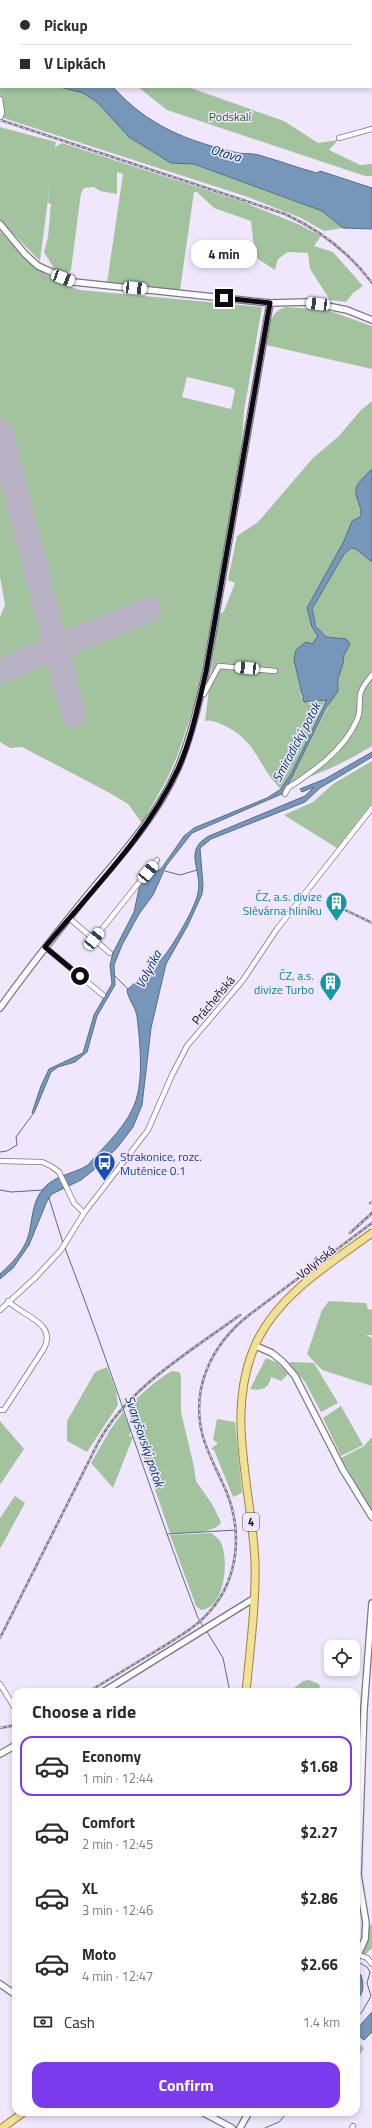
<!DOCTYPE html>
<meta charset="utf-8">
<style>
:root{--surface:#fff;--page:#f2f2f3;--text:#2b2b33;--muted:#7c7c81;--line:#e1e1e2;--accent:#7c3aed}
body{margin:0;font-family:"Titillium Web",sans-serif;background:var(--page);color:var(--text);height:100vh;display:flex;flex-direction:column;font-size:15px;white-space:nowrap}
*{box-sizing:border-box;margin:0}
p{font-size:13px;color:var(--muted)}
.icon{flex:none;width:22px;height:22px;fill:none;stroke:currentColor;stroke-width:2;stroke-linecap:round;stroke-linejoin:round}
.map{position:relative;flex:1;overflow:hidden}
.details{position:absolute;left:12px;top:1688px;width:348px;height:428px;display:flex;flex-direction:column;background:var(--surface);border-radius:12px;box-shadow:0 2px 6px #0003}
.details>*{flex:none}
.guide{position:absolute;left:0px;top:0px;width:372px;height:88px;box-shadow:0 2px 6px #0003;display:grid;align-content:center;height:88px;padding:0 20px;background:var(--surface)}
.controls{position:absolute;left:324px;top:1640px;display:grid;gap:8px}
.controls a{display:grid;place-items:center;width:36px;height:36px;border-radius:8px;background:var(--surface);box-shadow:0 2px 6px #0003;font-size:20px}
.end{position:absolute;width:18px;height:18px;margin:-9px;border:5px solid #0d0a11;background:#fff;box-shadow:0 0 0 2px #fff}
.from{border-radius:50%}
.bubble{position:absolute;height:28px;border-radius:12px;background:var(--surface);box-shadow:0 2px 6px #0003;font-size:13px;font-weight:700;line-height:28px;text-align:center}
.car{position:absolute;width:12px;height:24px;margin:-12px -6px;border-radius:5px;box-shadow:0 0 3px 1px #0007;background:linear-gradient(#fff 24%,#345 0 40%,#fff 0 76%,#345 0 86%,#fff 0)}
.guide b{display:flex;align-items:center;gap:14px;height:38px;font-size:15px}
.guide b+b{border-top:1px solid var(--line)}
.guide i{width:10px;height:10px;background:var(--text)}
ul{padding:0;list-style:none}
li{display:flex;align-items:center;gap:12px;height:60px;margin:0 8px 6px;padding:0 12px;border:2px solid transparent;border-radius:12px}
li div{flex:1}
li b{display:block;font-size:15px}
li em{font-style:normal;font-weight:700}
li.current{border-color:var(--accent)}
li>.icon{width:36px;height:36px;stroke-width:1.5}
h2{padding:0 20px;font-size:18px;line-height:48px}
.pay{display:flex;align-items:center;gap:10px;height:44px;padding:0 20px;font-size:15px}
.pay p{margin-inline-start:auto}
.action{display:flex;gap:8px;margin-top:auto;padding:8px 20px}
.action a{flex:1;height:46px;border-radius:12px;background:var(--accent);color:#fff;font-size:16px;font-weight:700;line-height:46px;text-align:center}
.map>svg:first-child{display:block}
.green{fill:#a3c39f;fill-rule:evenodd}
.water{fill:#7697b9;stroke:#566d87}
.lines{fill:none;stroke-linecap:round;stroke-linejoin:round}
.stream{stroke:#566d87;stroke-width:1}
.runway{stroke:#b8b1c3;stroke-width:25}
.minor-casing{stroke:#7d7488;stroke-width:6}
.tertiary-casing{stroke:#7d7488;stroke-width:8}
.primary-casing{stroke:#9d873b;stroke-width:9}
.minor{stroke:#fff;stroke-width:4.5}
.tertiary{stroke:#fff;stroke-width:5.5}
.primary{stroke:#f2e097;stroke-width:7}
.rail-casing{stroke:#817b89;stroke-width:2.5}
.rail{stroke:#f0e7fd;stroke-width:1;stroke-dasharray:3;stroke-linecap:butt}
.route{stroke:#0d0a11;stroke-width:5}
.labels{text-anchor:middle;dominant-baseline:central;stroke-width:3;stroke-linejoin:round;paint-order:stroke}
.shield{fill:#f0e7fd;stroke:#514c58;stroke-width:1}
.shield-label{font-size:11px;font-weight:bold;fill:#0d0a11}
.park-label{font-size:12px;fill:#2b5927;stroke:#f0e7fd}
.culture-label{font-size:12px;fill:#0d838f;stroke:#f0e7fd;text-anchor:end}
.street-label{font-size:12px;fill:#0d0a11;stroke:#f0e7fd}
.transit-label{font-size:12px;fill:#164399;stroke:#f0e7fd;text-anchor:start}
.water-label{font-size:13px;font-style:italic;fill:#003763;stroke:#f0e7fd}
</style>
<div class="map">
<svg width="372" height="2128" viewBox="0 0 372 2128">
<rect width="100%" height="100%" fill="#f0e7fd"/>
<g class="green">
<polygon points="0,84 1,87 62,87 83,93 97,102 108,112 129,137 171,163 194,164 322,211 343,228 324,231 301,218 245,196 0,117"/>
<polygon points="138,87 188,87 284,121 318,143 338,140 329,150 360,165 372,164 372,176 365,176 167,110"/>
<polygon points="0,127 56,142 55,147 62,143 243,202 298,224 321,236 314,246 333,252 363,286 353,293 346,302 330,300 310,269 308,253 288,252 278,259 275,270 255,257 251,221 214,208 197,192 194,192 180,290 107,283 123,174 117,172 117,194 100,191 94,187 84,188 81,193 71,270 66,274 55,270 44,252 48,237 51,204 48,203 51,177 40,261 0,220"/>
<path d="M0 231C26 261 42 277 80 290L262 307 244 411 242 439 237 477 199 691 178 754 167 779 142 823 128 804 108 792 22 747 10 748 0 742V617L5 605 0 577ZM187 377 233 388 235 391 231 409 182 397Z"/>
<path d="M286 307 327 310 372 326V369L266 345C268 330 269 311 286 307Z"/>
<path d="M372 401V469C367 474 357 482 356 489 354 498 364 508 360 517L352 521 344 541 307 608 312 627 318 636 296 670 301 687V697L309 703 328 700 292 772 281 789C257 766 258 741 223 725 217 722 211 720 205 721L218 616 224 611 235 583 228 580 237 536 258 522 313 458 339 436 361 410Z"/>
<path d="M351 548 356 549 372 562V746C345 762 320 775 289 783L339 685 338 679 343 663 336 638 326 637C318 629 314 621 312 609L344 554Z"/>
<polygon points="372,761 372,803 337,848 284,815 313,802 333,784"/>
<polygon points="329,1301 366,1303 368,1309 372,1310 372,1335 366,1335 372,1338 372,1386 322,1370 307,1354 322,1310"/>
<path d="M266 1358 278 1363 288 1374 281 1381 271 1377C269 1389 261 1391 250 1389Z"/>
<polygon points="292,1362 314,1363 338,1403 321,1412 305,1382 289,1363"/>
<polygon points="107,1367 116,1391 118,1405 87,1452 67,1441 67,1421 95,1372"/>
<path d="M172 1371 179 1372 181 1375V1412L194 1467 196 1481 212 1504 221 1522C216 1534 182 1533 170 1533L128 1411C129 1402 163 1375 172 1371Z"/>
<polygon points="341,1406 363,1445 341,1456 323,1418"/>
<polygon points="123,1412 131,1431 129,1436 133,1437 113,1488 91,1463 110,1430"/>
<polygon points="217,1419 235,1422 242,1493 233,1497 214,1450 211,1449 218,1443 213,1440"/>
<polygon points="0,1421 24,1449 0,1485"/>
<polygon points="372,1437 372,1511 341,1458 364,1446"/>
<polygon points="15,1496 25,1503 0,1549 0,1518"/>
<path d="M211 1533C214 1535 218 1538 220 1541 230 1558 225 1608 201 1610L196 1606 170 1535Z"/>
<polygon points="309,1680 319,1684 321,1692 289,1692 303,1681"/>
<polygon points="356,1775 359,1779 356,1841"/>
<polygon points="372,1924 372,1948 366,1954 362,1954 369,1927"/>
<polygon points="356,2041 364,2048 356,2061"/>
</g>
<g class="water">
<path d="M60 87H113C148 126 187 141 238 153 245 154 254 153 262 156 280 161 298 168 317 173L320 171 372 188V229L343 228 322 211 194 164 171 163 129 137 97 102 83 93Z"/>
<path d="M372 469V562L356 549 351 548 344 554 312 609 316 626 326 637 346 639 350 644 344 655 343 663 338 679V691L326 708 284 793 192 833 166 866 153 895 139 914 122 945 114 965 115 985 97 1016 87 1052 75 1062 58 1067 51 1072 34 1113H32L41 1086 49 1069 83 1053 94 1015 112 984 110 965 113 953 134 912 140 884 148 876 161 869 184 836 194 828 267 798 281 789 292 772 327 700 304 702 294 660 296 650 306 642 312 644 318 636 312 627 307 608 344 541 352 521 360 517C364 508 354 498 356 489 357 482 367 474 372 469Z"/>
<path d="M372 752V757L320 788 305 802 211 839 200 848 203 885 202 894 188 925 166 964 151 1028 142 1105 133 1127 117 1148 96 1168 81 1180 52 1194 47 1201 29 1245 13 1268 0 1279V1274C11 1264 23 1252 28 1237 33 1221 31 1202 44 1188 55 1175 74 1174 88 1165 102 1148 122 1131 132 1110 145 1085 140 1043 137 1016 135 1006 128 999 127 990 139 979 155 968 165 955 175 942 195 908 198 893 203 870 182 851 209 836L305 796 314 787 302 792 300 789 325 779Z"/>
<path d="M356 1972 361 1975C364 1984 364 1995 356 2000Z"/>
<polygon points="372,2012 372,2032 364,2040 359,2036 357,2032 362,2023"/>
</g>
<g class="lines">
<g class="stream">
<polyline points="165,871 180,875 197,870"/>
<polyline points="114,975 128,989"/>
<polyline points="0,1152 7,1151 17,1145 16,1137 33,1114"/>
<polyline points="0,1190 11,1192 43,1190"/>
<polyline points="49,1198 63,1243"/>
<path d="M65 1248C112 1370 151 1495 198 1618L204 1628"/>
<polyline points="167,1534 236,1530"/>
<polyline points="206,1630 223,1658 230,1692"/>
<polyline points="356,2017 362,2012 371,1996 367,1983 370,1972 367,1967 358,1962"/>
<polyline points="265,2128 279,2122 288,2112"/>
</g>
<g class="runway">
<polyline points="0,431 74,715"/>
<polyline points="0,671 149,610"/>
</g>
<defs>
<g id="minor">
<polyline points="371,48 372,47"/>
<polyline points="371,72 372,74"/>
<polyline points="0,99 2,113 0,118"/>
<polyline points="339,138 372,129"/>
<polyline points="201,693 204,694 219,666 275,671"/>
<path d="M285 794 288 788C314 771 344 750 357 720 361 711 359 705 360 696 360 689 368 680 372 675"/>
<polyline points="69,918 110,953"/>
<polyline points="94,939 157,860"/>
<polyline points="45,947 103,995"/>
<polyline points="0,1161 42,1162 51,1166 59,1172 74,1203 84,1213"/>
<polyline points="0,1310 36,1277 61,1250 84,1213 148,1130 172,1075 187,1046 243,980 277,929 372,808"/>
<path d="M0 1410H4L43 1350C59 1323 22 1316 8 1301"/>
<polyline points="0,1684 16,1710"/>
<polyline points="359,1955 367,1958 372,1964"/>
<polyline points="352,2128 353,2126"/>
</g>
<g id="tertiary">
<polyline points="0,224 25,254 38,266 74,282 270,303 308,302 347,310 372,320"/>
<path d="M0 1008C30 966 62 926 95 886 126 850 159 812 178 768 191 737 198 705 206 672L270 303"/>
<polyline points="256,1346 272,1353 283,1362 295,1376 343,1470 372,1517"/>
<polyline points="103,1692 253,1599"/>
<polyline points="0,1754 16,1745"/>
<polyline points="356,1959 365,1939 366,1923 358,1875 364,1709 372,1603"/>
<polyline points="0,1984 16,1995"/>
<polyline points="202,2112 232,2128"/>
<polyline points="240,2128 249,2112"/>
</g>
<g id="primary">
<path d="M246 1692C250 1649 256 1605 255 1562 252 1488 223 1410 258 1339 282 1292 331 1263 372 1233"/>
<polyline points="2,2128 24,2112"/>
</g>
</defs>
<use href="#minor" class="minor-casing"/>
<use href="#tertiary" class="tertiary-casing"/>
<use href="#primary" class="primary-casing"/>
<use href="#minor" class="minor"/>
<use href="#tertiary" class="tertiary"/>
<use href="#primary" class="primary"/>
<defs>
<g id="rail">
<path d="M0 120 285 214C320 230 349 252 372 283"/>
<polyline points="337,906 372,923"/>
<polyline points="370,1203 372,1202"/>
<polyline points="350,1233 372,1213"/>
<path d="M0 1638 98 1443C128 1387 190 1352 240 1315"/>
<path d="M88 1692C111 1678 133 1665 156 1651 175 1639 196 1628 211 1610 239 1577 242 1532 227 1493 219 1474 209 1457 203 1437 190 1389 211 1345 249 1315L372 1223"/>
<polyline points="0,1728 16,1725"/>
</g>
</defs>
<use href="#rail" class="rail-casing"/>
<use href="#rail" class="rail"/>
</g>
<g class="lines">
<path class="route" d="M80 976 45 947C91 891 147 836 178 769 192 738 198 705 206 672L270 303 224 298"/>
</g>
<defs>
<symbol id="building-pin" viewBox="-11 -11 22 30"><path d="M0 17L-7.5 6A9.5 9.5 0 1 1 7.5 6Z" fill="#0f9aa8" stroke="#f0e7fd"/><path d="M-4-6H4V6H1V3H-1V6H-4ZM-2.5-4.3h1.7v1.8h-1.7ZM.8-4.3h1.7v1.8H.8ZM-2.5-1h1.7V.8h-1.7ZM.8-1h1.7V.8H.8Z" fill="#fff"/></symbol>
<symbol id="bus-pin" viewBox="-11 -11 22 30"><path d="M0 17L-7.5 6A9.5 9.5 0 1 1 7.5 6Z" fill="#1a4fb4" stroke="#f0e7fd"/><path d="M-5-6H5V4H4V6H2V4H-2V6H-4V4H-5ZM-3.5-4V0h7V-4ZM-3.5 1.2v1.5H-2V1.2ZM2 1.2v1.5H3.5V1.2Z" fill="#fff"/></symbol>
</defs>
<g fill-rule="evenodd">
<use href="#building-pin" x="324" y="890" width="25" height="34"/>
<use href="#building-pin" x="318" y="970" width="25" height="34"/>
<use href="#bus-pin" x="92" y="1150" width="25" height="34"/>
</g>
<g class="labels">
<rect class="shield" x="243" y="1513" width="16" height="18" rx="3"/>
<g class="shield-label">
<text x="251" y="1522">4</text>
</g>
<g class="park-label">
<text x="230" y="116">Podskalí</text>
</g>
<g class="culture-label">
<text x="322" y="896">ČZ, a.s. divize<tspan x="322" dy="14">Slévárna hliníku</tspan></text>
<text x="314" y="975">ČZ, a.s.<tspan x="314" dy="14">divize Turbo</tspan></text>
</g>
<g class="street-label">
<text transform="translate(213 1000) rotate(-50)">Prácheňská</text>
<text transform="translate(316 1262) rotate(-38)">Volyňská</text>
</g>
<g class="transit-label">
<text x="120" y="1156">Strakonice, rozc.<tspan x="120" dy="14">Mutěnice 0.1</tspan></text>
</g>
<g class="water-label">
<text transform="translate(226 153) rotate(16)">Otava</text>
<text transform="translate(296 742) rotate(-62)">Smiradický potok</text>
<text transform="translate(148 969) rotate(-62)">Volyňka</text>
<text transform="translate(145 1441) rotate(71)">Svaryšovský potok</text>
</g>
</g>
</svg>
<div class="controls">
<a><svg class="icon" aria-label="locate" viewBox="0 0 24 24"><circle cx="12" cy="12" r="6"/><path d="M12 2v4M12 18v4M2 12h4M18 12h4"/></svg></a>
</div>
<i class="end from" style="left:80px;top:976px"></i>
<i class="end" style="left:224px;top:298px"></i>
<div class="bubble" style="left:191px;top:240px;width:66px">4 min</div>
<i class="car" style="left:63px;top:278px;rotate:111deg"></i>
<i class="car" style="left:135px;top:288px;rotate:96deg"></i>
<i class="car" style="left:318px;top:304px;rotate:277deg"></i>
<i class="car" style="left:247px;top:668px;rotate:275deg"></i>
<i class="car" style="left:148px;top:872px;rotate:39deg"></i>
<i class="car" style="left:94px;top:939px;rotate:39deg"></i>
<div class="guide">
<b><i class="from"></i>Pickup</b>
<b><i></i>V Lipkách</b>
</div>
<section class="details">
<h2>Choose a ride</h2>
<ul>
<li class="current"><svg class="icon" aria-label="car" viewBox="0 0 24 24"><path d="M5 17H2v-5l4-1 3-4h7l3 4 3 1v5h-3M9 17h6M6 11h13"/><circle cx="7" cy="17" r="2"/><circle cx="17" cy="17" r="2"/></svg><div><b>Economy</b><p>1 min · 12:44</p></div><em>$1.68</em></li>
<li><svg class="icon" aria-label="car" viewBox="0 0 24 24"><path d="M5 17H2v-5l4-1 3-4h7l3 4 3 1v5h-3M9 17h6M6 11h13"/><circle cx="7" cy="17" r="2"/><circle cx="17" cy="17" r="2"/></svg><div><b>Comfort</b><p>2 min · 12:45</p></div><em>$2.27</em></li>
<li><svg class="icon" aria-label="car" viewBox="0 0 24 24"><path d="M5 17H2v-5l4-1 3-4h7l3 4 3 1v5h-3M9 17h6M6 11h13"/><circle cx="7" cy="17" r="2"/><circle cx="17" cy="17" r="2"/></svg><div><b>XL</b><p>3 min · 12:46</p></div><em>$2.86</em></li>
<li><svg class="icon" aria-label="car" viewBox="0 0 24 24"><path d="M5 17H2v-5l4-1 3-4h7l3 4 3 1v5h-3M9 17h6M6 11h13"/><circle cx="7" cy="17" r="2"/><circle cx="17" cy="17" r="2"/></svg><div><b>Moto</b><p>4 min · 12:47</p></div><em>$2.66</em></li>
</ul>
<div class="pay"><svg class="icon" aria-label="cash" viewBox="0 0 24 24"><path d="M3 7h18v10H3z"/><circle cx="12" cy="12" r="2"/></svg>Cash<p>1.4 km</p></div>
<div class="action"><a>Confirm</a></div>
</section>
</div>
